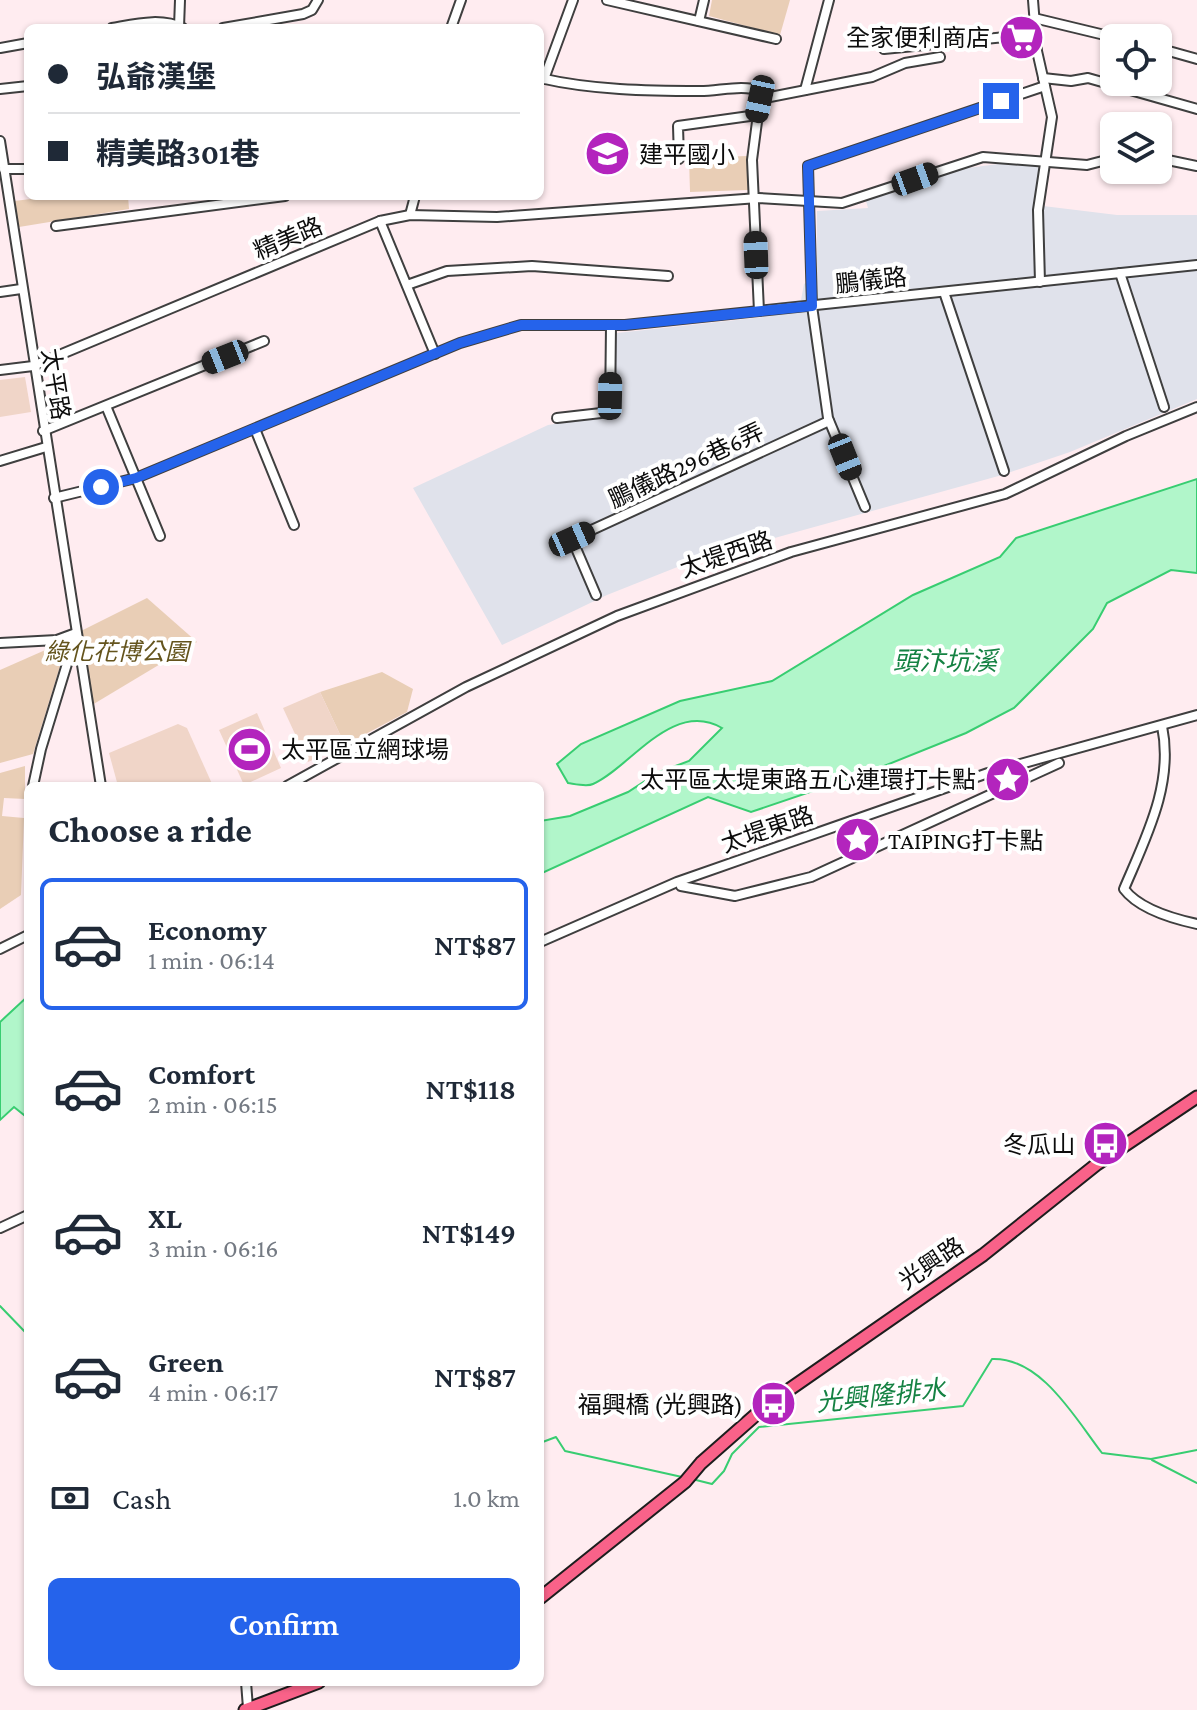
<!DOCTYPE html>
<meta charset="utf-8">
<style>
:root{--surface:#fff;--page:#f6f6f7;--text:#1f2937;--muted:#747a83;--line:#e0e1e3;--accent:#2563eb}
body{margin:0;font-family:"Crimson Pro","Noto Sans TC",serif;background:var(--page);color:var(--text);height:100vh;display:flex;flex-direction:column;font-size:30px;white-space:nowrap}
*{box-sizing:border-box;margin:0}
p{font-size:26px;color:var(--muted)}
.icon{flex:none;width:44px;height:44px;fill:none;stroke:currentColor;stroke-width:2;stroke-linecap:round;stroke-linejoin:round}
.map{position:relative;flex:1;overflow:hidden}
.panel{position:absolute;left:24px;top:782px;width:520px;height:904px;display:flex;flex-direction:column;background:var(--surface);border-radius:12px;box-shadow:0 2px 6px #0004}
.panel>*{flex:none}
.hud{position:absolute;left:24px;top:24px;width:520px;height:176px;border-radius:12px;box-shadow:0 2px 6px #0004;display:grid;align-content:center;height:176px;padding:0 24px;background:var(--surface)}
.buttons{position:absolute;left:1100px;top:24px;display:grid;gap:16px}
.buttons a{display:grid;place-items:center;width:72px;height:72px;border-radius:12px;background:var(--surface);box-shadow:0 2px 6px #0004;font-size:40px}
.end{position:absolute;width:36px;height:36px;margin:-18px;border:10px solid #2563eb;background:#fff;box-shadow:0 0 0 4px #fff}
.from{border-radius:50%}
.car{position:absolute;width:24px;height:48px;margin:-24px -12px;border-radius:10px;box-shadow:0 0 6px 2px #0007;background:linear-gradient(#222 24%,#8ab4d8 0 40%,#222 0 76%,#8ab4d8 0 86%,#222 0)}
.hud b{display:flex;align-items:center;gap:28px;height:76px;font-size:30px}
.hud b+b{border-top:2px solid var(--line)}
.hud i{width:20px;height:20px;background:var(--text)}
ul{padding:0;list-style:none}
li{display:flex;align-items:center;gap:24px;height:132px;margin:0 16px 12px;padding:0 8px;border:4px solid transparent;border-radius:12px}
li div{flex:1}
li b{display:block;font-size:30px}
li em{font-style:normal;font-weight:600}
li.active{border-color:var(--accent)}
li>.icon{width:72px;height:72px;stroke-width:1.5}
h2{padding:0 24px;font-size:36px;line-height:96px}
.pay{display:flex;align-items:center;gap:20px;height:88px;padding:0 24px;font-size:30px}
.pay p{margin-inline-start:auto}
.primary-button{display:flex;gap:16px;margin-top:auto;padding:16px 24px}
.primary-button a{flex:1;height:92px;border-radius:12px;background:var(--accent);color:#fff;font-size:32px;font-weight:600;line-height:92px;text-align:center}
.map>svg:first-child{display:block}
.industrial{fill:#e0e2eb}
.green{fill:#e9ceb6}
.pitch{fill:#f0d5c8}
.water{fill:#b1f6ca;stroke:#38cd71;stroke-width:2}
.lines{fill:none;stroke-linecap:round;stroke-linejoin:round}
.stream{stroke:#38cd71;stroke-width:2}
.minor-casing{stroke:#3f3f3f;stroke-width:12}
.major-casing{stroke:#1d1d1d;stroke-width:15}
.minor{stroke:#fff;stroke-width:8}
.major{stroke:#f96289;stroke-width:11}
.route{stroke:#2563eb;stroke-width:10}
.labels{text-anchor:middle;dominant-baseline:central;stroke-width:8;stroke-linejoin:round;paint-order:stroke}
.poi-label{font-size:24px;fill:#0c0c0c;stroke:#fff;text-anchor:end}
.street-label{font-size:24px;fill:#0c0c0c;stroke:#fff}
.park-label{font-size:24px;font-style:italic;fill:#64541d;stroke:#fff}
.water-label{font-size:26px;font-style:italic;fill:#158243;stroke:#fff}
</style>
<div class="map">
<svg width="1197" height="1710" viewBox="0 0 1197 1710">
<rect width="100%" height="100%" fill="#ffecf0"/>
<polygon class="industrial" points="998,164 1036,165 1040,170 1035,205 1117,215 1197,215 1197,399 1070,452 1002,475 695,560 607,595 502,645 413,488 548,425 607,415 608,334 772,316 769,309 776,303 801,300 804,284 817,276 817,211 868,208 866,201 880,195 960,169"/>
<g class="green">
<polygon points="712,0 790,0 780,35 709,16"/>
<polygon points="747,156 748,190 690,192 689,158"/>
<polygon points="56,196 128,196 129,209 19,227 14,201"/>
<polygon points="147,598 197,642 92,705 77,633"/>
<polygon points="68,640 33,754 0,763 0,670"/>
<polygon points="382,672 413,689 407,712 345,745 320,692"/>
<polygon points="25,766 25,799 4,798 2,816 24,818 21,895 0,909 0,773"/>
</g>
<g class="pitch">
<polygon points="25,377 31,412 0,417 0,380"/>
<polygon points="320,692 345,745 308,762 283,708"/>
<polygon points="257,713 281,768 244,785 219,730"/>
<polygon points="178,724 187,728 213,786 118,786 109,753"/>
</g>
<g class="water">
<path d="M1197 479V573L1171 570 1107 603 1093 629 1014 708 966 733 869 772 751 812 708 797 540 874V821L570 816 628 792 659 772 689 761 722 728C672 699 630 768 593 784 587 787 575 784 568 783L557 764 581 744 680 701 772 681 913 595 1000 557 1016 538Z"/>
<polygon points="28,996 28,1113 24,1115 14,1107 0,1120 0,1022"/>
</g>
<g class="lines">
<g class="stream">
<polyline points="0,1306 28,1335"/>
<polyline points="540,1443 556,1437 565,1451 682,1477"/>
<polyline points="1152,1460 1197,1483"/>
<path d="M692 1479 712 1484 724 1471 732 1454 759 1427 963 1406 992 1359C1041 1357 1075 1418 1102 1453L1151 1459 1197 1450"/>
</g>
<defs>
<g id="minor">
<polyline points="607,0 776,39"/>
<polyline points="1033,0 1037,51 1052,117 1038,210 1040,282"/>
<polyline points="1034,18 1117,38"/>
<polyline points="699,21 704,0"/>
<polyline points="179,27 180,0"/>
<path d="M112 28C135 24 161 17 183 28"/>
<polyline points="223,28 303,14 312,10 318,0"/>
<polyline points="451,28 461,0"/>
<polyline points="0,48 28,43"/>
<polyline points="1158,48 1197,59"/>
<polyline points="884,49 1035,34"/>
<path d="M540 78C592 90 647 91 700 91 720 91 742 84 761 91L752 160 759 311"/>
<polyline points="1043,78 1071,81 1088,78 1197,109"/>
<polyline points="544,79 573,0"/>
<polyline points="0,89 28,86"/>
<polyline points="805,90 829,0"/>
<polyline points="760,99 872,77 905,63 940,57"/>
<polyline points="0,141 101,786"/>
<polyline points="1158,158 1197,166"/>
<polyline points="679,159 678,126 757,115"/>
<polyline points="4,169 28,169"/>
<polyline points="410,215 415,196"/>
<polyline points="380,221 435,354"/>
<polyline points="56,226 285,196"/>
<polyline points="1120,273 1164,407"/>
<polyline points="407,285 447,271 532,266 668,276"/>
<polyline points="0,292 21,289"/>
<polyline points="944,292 1004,471"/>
<polyline points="0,370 33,366 380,221 410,215 497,217 758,198 842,203 983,157 1087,165 1114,158"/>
<polyline points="106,406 160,536"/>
<polyline points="557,418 610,412 611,326"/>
<polyline points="255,429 294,525"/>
<polyline points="43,431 264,341"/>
<polyline points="0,461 46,447"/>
<polyline points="54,498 136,478 460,343 521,325 625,325 1197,265"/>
<polyline points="865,507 828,418 812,306 808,166 1045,86"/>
<polyline points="596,595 572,539 829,421"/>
<polyline points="0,643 57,640 76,633"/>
<path d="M1162 726C1174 784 1146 837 1124 889 1139 909 1174 919 1197 924"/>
<polyline points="33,786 41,749 74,641"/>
<polyline points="287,786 466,687 617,616 791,552 1005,494 1126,436 1197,407"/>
<polyline points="681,886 735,896 811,877 1059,763"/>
<polyline points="540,942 677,882 988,773 1197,715"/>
<polyline points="0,949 28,935"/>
<polyline points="0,1228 28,1215"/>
<polyline points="246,1682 248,1708"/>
</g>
<g id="major">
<polyline points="540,1598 685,1482 701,1463 767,1405 983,1255 1097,1164 1197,1097"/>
<polyline points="245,1710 319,1682"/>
</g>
</defs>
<use href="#minor" class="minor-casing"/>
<use href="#major" class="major-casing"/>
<use href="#minor" class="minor"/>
<use href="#major" class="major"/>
</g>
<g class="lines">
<polyline class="route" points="101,487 136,478 460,343 521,325 625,325 812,306 808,166 1001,101"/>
</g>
<defs>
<symbol id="supermarket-disc" viewBox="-11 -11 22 22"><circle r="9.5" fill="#b324bd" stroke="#fff"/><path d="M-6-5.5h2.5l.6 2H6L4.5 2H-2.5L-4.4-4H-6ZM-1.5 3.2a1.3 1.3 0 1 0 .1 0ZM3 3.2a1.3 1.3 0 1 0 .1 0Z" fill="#fff"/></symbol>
<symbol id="school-disc" viewBox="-11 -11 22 22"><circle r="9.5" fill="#b324bd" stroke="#fff"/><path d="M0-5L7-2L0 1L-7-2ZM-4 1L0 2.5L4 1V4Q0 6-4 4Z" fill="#fff"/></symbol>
<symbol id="stadium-disc" viewBox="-11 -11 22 22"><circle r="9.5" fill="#b324bd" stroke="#fff"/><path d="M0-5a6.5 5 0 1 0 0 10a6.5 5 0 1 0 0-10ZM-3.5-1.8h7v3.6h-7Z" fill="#fff"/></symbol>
<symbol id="sight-disc" viewBox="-11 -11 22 22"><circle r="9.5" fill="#b324bd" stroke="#fff"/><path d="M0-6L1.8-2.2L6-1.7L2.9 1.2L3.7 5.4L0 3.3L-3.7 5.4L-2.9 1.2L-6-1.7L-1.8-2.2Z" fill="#fff"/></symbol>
<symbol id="bus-disc" viewBox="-11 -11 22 22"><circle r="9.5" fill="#b324bd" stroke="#fff"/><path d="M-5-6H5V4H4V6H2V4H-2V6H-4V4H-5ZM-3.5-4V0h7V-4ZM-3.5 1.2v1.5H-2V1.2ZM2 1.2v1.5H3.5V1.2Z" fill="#fff"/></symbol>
</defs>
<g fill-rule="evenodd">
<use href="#supermarket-disc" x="996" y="12" width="51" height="51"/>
<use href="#school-disc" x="582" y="128" width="51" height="51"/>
<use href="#stadium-disc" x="224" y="724" width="51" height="51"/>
<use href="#sight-disc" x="982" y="754" width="51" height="51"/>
<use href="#sight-disc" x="832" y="814" width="51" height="51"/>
<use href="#bus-disc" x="1080" y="1118" width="51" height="51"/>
<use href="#bus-disc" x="748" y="1378" width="51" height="51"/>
</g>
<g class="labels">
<g class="poi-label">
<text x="990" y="37">全家便利商店</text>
<text x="639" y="154" text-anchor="start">建平國小</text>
<text x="281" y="749" text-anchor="start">太平區立網球場</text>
<text x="976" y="779">太平區太堤東路五心連環打卡點</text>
<text x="888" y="840" text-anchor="start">TAIPING打卡點</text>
<text x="1075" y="1144">冬瓜山</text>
<text x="743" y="1404">福興橋 (光興路)</text>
</g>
<g class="street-label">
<text transform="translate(288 238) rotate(-23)">精美路</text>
<text transform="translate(871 280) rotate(-6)">鵬儀路</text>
<text transform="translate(56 384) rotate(81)">太平路</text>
<text transform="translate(686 465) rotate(-25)">鵬儀路296巷6弄</text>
<text transform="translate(726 554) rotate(-19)">太堤西路</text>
<text transform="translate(767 829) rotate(-19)">太堤東路</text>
<text transform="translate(931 1263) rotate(-34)">光興路</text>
</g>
<g class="park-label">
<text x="117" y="651">綠化花博公園</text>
</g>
<g class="water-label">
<text x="945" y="661">頭汴坑溪</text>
<text transform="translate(881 1396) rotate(-6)">光興隆排水</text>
</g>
</g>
</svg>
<div class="buttons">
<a><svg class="icon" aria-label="locate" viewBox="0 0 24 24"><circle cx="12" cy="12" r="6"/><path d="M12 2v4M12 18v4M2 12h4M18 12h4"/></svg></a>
<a><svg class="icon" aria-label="layers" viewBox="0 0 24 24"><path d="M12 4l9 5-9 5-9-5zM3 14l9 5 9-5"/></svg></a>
</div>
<i class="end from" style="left:101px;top:487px"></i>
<i class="end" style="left:1001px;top:101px"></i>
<i class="car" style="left:760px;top:99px;rotate:192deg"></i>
<i class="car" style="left:915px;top:179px;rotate:70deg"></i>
<i class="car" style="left:756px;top:255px;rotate:358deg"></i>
<i class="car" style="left:225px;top:357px;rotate:248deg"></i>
<i class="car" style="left:610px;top:396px;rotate:1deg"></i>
<i class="car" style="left:845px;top:457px;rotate:158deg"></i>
<i class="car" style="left:572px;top:539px;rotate:66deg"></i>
<div class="hud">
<b><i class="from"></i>弘爺漢堡</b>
<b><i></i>精美路301巷</b>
</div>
<section class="panel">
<h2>Choose a ride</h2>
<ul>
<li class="active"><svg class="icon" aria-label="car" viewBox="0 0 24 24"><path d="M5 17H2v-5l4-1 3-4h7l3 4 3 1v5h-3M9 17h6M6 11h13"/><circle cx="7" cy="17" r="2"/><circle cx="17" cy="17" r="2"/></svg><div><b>Economy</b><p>1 min · 06:14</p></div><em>NT$87</em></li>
<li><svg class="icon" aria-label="car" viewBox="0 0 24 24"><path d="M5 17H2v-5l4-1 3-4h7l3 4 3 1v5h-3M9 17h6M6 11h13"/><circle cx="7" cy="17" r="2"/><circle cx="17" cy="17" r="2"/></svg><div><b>Comfort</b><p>2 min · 06:15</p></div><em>NT$118</em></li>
<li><svg class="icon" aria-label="car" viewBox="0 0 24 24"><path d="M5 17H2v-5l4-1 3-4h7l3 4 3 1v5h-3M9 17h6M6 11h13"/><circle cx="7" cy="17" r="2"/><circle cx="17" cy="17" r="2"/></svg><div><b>XL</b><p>3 min · 06:16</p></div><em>NT$149</em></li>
<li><svg class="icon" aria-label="car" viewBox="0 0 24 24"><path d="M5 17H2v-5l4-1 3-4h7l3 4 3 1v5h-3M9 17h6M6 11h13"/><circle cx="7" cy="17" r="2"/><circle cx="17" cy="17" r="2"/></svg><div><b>Green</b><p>4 min · 06:17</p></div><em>NT$87</em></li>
</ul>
<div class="pay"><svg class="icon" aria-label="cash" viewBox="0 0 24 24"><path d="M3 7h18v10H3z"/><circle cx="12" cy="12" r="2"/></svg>Cash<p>1.0 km</p></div>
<div class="primary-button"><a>Confirm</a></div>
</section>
</div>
